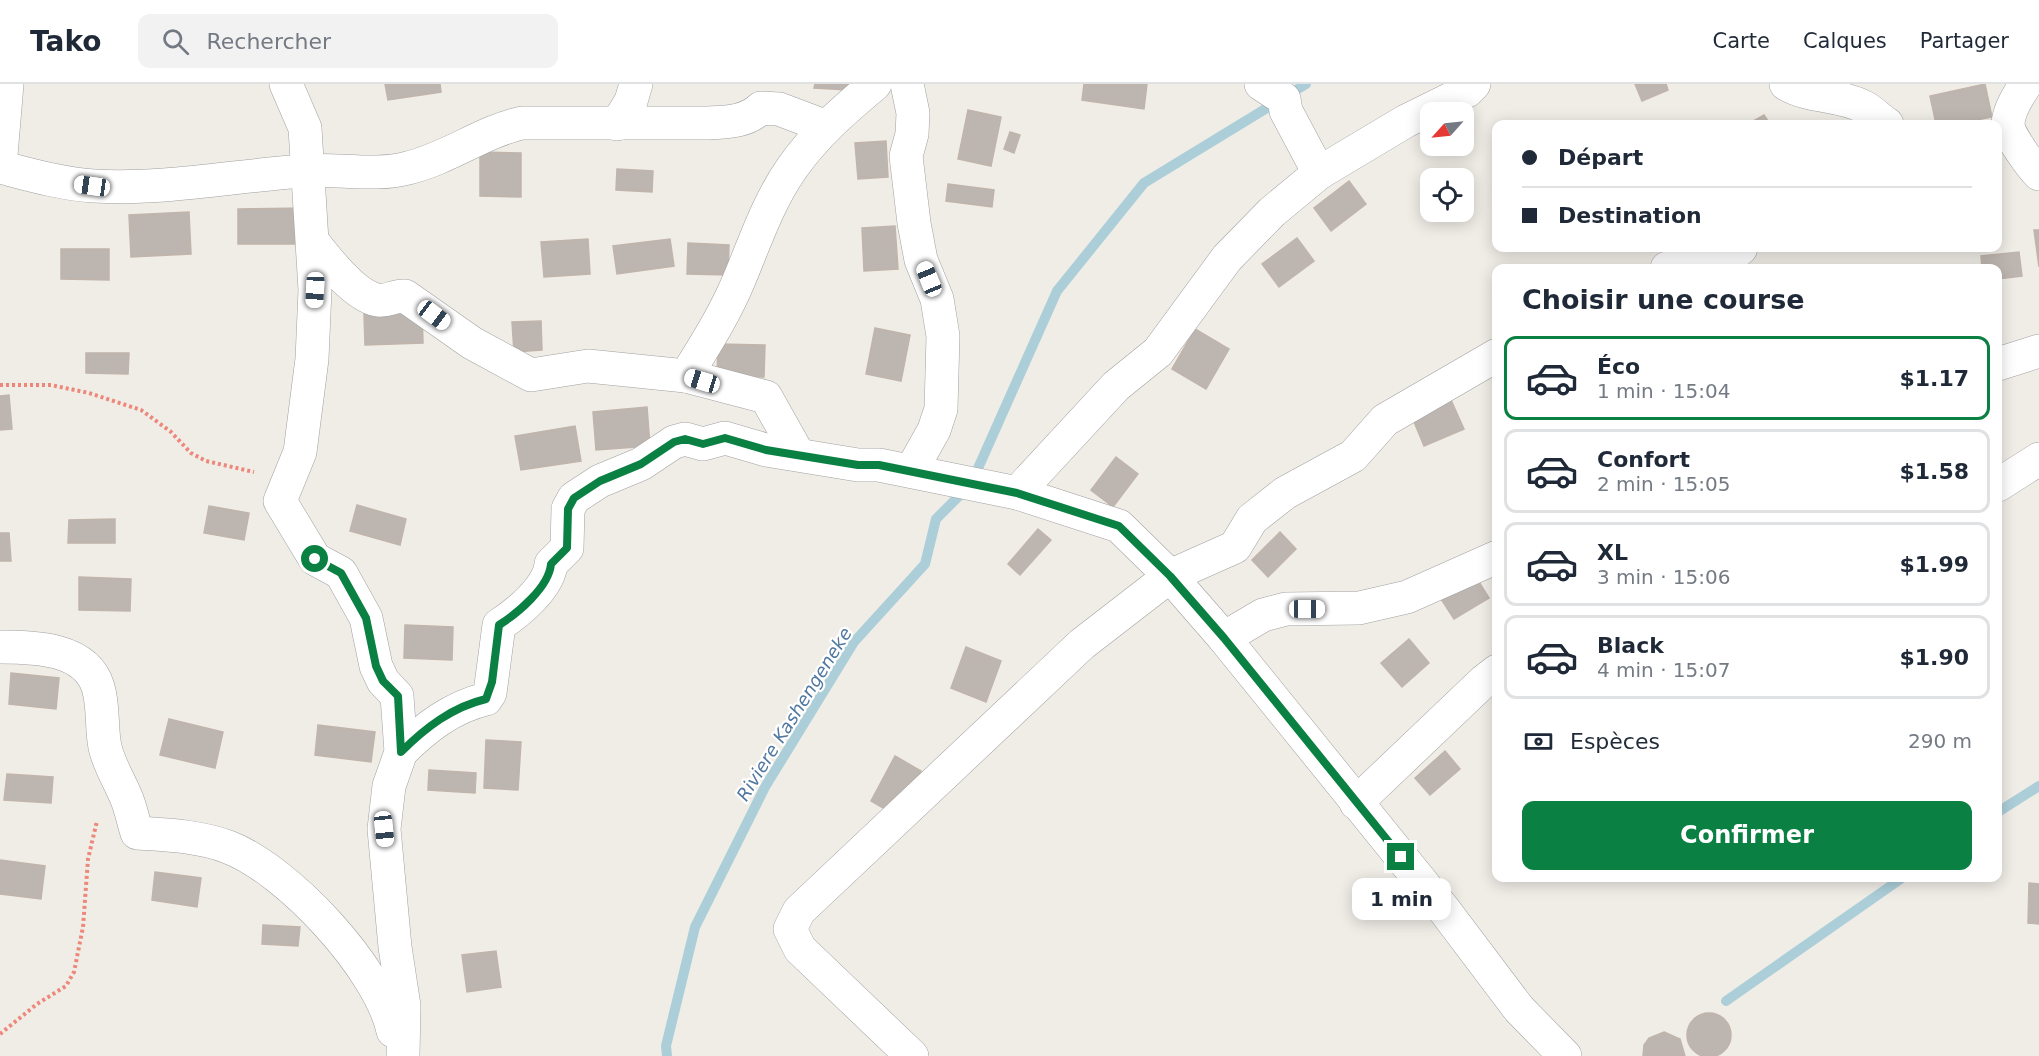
<!DOCTYPE html>
<html lang="fr">
<meta charset="utf-8">
<style>
:root{--surface:#fff;--page:#f2f2f3;--text:#1f2937;--muted:#747a83;--line:#e0e1e3;--accent:#0b8043}
body{margin:0;font-family:"DejaVu Sans",sans-serif;background:var(--page);color:var(--text);height:100vh;display:flex;flex-direction:column;font-size:22px;white-space:nowrap}
*{box-sizing:border-box;margin:0}
p{font-size:20px;color:var(--muted)}
.icon{flex:none;width:33px;height:33px;fill:none;stroke:currentColor;stroke-width:2;stroke-linecap:round;stroke-linejoin:round}
.map{position:relative;flex:1;overflow:hidden}
.sheet{position:absolute;left:1492px;top:180px;width:510px;height:618px;display:flex;flex-direction:column;background:var(--surface);border-radius:12px;box-shadow:0 3px 15px #0003}
.sheet>*{flex:none}
.top-card{position:absolute;left:1492px;top:36px;width:510px;height:132px;border-radius:12px;box-shadow:0 3px 15px #0003;display:grid;align-content:center;height:132px;padding:0 30px;background:var(--surface)}
.needle{width:39px;rotate:243deg}
.tools{position:absolute;left:1420px;top:18px;display:grid;gap:12px}
.tools a{display:grid;place-items:center;width:54px;height:54px;border-radius:12px;background:var(--surface);box-shadow:0 3px 15px #0003;font-size:30px}
.end{position:absolute;width:27px;height:27px;margin:-14px;border:8px solid #0b8043;background:#fff;box-shadow:0 0 0 3px #fff}
.from{border-radius:50%}
.bubble{position:absolute;height:42px;border-radius:12px;background:var(--surface);box-shadow:0 3px 15px #0003;font-size:20px;font-weight:600;line-height:42px;text-align:center}
.car{position:absolute;width:18px;height:36px;margin:-18px -9px;border-radius:8px;box-shadow:0 0 4px 2px #0007;background:linear-gradient(#fff 24%,#345 0 40%,#fff 0 76%,#345 0 86%,#fff 0)}
.top-card b{display:flex;align-items:center;gap:21px;height:57px;font-size:22px}
.top-card b+b{border-top:2px solid var(--line)}
.top-card i{width:15px;height:15px;background:var(--text)}
ul{padding:0;list-style:none}
li{display:flex;align-items:center;gap:18px;height:84px;margin:0 12px 9px;padding:0 18px;border:3px solid var(--line);border-radius:12px}
li div{flex:1}
li b{display:block;font-size:22px}
li em{font-style:normal;font-weight:600}
li.active{border-color:var(--accent)}
li>.icon{width:54px;height:54px;stroke-width:1.5}
h2{padding:0 30px;font-size:27px;line-height:72px}
.pay{display:flex;align-items:center;gap:15px;height:66px;padding:0 30px;font-size:22px}
.pay p{margin-inline-start:auto}
.cta{display:flex;gap:12px;margin-top:auto;padding:12px 30px}
.cta a{flex:1;height:69px;border-radius:12px;background:var(--accent);color:#fff;font-size:24px;font-weight:600;line-height:69px;text-align:center}
header{display:flex;align-items:center;gap:36px;box-sizing:border-box;height:84px;padding:0 30px;background:var(--surface);border-bottom:2px solid var(--line)}
header strong{font-size:28px}
nav{display:flex;gap:33px;margin-inline-start:auto;font-size:21px}
.search{width:420px;height:54px;background:var(--page);display:flex;align-items:center;gap:15px;box-sizing:border-box;padding:0 21px;border-radius:12px;color:var(--muted);font-size:22px}
.map>svg:first-child{display:block}
.lines{fill:none;stroke-linecap:round;stroke-linejoin:round}
.stream{stroke:#acced9;stroke-width:10}
.building{fill:#bdb6b0;stroke:#c0b4ab;stroke-width:1.5}
.street-casing{stroke:#a1a1a1;stroke-width:34}
.path{stroke:#ed877a;stroke-width:4;stroke-dasharray:3 3;stroke-linecap:butt}
.street{stroke:#fff;stroke-width:33}
.route{stroke:#0b8043;stroke-width:8}
.labels{text-anchor:middle;dominant-baseline:central;stroke-width:4.5;stroke-linejoin:round;paint-order:stroke}
.water-label{font-size:18px;font-style:italic;fill:#5178a0;stroke:#fff}
</style>
<header>
<strong>Tako</strong>
<div class="search"><svg class="icon" aria-label="search" viewBox="0 0 24 24"><circle cx="10" cy="10" r="6"/><path d="M15 15l6 6"/></svg>Rechercher</div>
<nav><a>Carte</a><a>Calques</a><a>Partager</a></nav>
</header>
<div class="map">
<svg width="2039" height="972" viewBox="0 0 2039 972">
<rect width="100%" height="100%" fill="#f0ede7"/>
<g class="lines">
<g class="stream">
<polyline points="1998,728 2039,702"/>
<polyline points="1726,917 1902,794"/>
<polyline points="667,972 666,962 695,843 765,703 854,558 925,480 936,435 971,400 1057,207 1144,99 1306,0"/>
</g>
</g>
<g class="building">
<polygon points="385,0 440,0 441,8 388,16"/>
<polygon points="815,0 865,0 865,7 814,4"/>
<polygon points="1084,0 1147,0 1144,25 1082,16"/>
<polygon points="1635,0 1666,0 1668,6 1642,17"/>
<polygon points="1985,0 1992,33 1956,40 1936,40 1930,12"/>
<polygon points="968,26 1001,33 991,82 958,75"/>
<polygon points="1764,31 1770,40 1748,40"/>
<polygon points="1010,48 1020,51 1014,69 1004,65"/>
<polygon points="886,57 888,93 858,95 855,59"/>
<polygon points="480,68 521,69 521,113 480,112"/>
<polygon points="617,85 653,87 652,108 616,106"/>
<polygon points="1349,97 1366,120 1331,147 1314,124"/>
<polygon points="948,100 994,106 992,123 946,117"/>
<polygon points="306,124 306,160 238,160 238,125"/>
<polygon points="189,128 191,170 131,173 129,131"/>
<polygon points="895,142 898,185 864,187 862,144"/>
<polygon points="2034,146 2039,146 2039,183"/>
<polygon points="1297,154 1314,177 1279,203 1262,180"/>
<polygon points="588,155 590,190 544,193 541,158"/>
<polygon points="670,155 674,182 617,190 613,162"/>
<polygon points="688,159 729,161 728,191 687,190"/>
<polygon points="61,165 109,165 109,196 61,195"/>
<polygon points="2019,168 2022,192 1998,195 1998,184 1982,184 1981,172"/>
<polygon points="422,227 423,259 365,261 364,229"/>
<polygon points="541,237 542,266 514,268 512,238"/>
<polygon points="875,244 910,251 901,297 866,290"/>
<polygon points="1195,245 1229,265 1206,305 1172,285"/>
<polygon points="718,260 765,261 764,293 717,292"/>
<polygon points="86,269 129,269 128,290 86,289"/>
<polygon points="9,311 12,345 0,346 0,312"/>
<polygon points="1451,316 1464,345 1424,362 1412,333"/>
<polygon points="647,323 650,362 596,366 593,328"/>
<polygon points="575,342 581,377 521,386 515,352"/>
<polygon points="1116,373 1138,390 1113,423 1091,406"/>
<polygon points="357,421 406,435 400,461 350,447"/>
<polygon points="209,422 249,429 244,456 204,449"/>
<polygon points="115,435 115,459 68,459 69,436"/>
<polygon points="1038,445 1051,456 1020,491 1008,480"/>
<polygon points="1280,448 1296,465 1268,493 1252,476"/>
<polygon points="0,449 9,449 11,477 0,477"/>
<polygon points="79,493 131,495 130,527 79,526"/>
<polygon points="1476,493 1489,514 1454,535 1441,515"/>
<polygon points="405,541 453,543 452,576 404,574"/>
<polygon points="1409,555 1429,579 1402,603 1381,579"/>
<polygon points="966,563 1001,577 986,618 951,604"/>
<polygon points="11,589 59,594 56,625 9,620"/>
<polygon points="169,635 223,648 215,684 160,671"/>
<polygon points="318,641 375,648 371,678 315,671"/>
<polygon points="486,656 521,658 518,706 484,704"/>
<polygon points="1445,667 1460,685 1430,711 1415,694"/>
<polygon points="895,672 921,687 897,732 871,717"/>
<polygon points="429,686 476,689 475,709 428,706"/>
<polygon points="7,690 53,693 51,719 4,716"/>
<polygon points="0,776 45,782 41,815 0,810"/>
<polygon points="155,788 201,794 197,823 152,816"/>
<polygon points="2029,799 2039,800 2039,840 2028,839"/>
<polygon points="263,841 300,843 298,862 262,860"/>
<polygon points="496,867 501,903 467,908 462,871"/>
<circle cx="1709" cy="951" r="22"/>
<polygon points="1664,948 1680,955 1685,972 1643,972 1644,961 1649,954"/>
</g>
<g class="lines">
<defs>
<g id="street">
<polyline points="286,0 305,44 315,206 312,275 300,368 280,417 315,475 341,489 366,534 376,582 383,597 397,612 401,668 389,702 384,745 395,863 404,922 403,972"/>
<polyline points="907,0 913,29 912,50 906,72 914,139 921,176 937,215 943,252 941,325 934,346 911,387"/>
<polyline points="1261,0 1284,15 1286,27 1319,89"/>
<path d="M1786 0C1810 14 1839 10 1864 23 1872 27 1879 35 1887 40"/>
<path d="M2026 0C2019 10 2008 28 2008 41 2009 52 2031 82 2039 90"/>
<polyline points="617,40 631,17 636,0"/>
<path d="M0 83C31 91 62 100 94 102 163 106 234 92 303 87 338 84 374 93 408 84 449 74 482 48 522 39H708C728 38 746 38 761 24L779 25 824 42"/>
<polyline points="0,83 7,0"/>
<path d="M314 159C328 177 354 211 377 216 387 218 395 211 405 212L472 259 531 291 588 282 686 292C705 261 725 230 739 196 755 158 768 118 792 84 815 51 844 26 875 0"/>
<path d="M1667 184C1696 179 1718 187 1741 164"/>
<polyline points="1998,280 2039,267"/>
<polyline points="686,292 766,313 798,370"/>
<polyline points="1998,401 2039,375"/>
<polyline points="1017,409 1116,302 1158,268 1227,174 1272,128 1319,89 1406,37 1467,7 1474,0"/>
<polyline points="1224,554 1263,531 1286,525 1359,524 1407,513 1497,473"/>
<path d="M0 563C35 563 86 564 98 603 104 622 101 644 105 663 109 681 119 696 126 713 131 724 133 737 137 749 167 751 199 752 228 763 287 785 380 885 393 947"/>
<path d="M401 668C425 644 452 623 486 615L490 609 499 541C518 529 549 503 551 480L567 464 568 425 574 414 600 397 641 380 674 358 685 355 703 360 725 354 766 366 858 381H879L1017 409 1119 442 1170 492 1224 554 1445 827 1519 925 1565 972"/>
<polyline points="1356,719 1484,597 1497,587"/>
<polyline points="912,972 800,865 790,845 799,827 1082,560 1170,492 1235,463 1252,435 1285,409 1353,372 1385,336 1497,271"/>
</g>
</defs>
<use href="#street" class="street-casing"/>
<g class="path">
<polyline points="0,301 51,301 89,309 141,326 170,347 191,369 206,377 254,388"/>
<polyline points="0,950 37,920 66,902 74,888 83,843 88,775 97,737"/>
</g>
<use href="#street" class="street"/>
</g>
<g class="lines">
<path class="route" d="M315 475 341 489 366 534 376 582 383 597 398 612 401 668C425 644 452 623 486 615L492 598 499 541C518 529 549 503 551 480L567 464 568 425 574 414 600 397 641 380 674 358 685 355 703 360 725 354 766 366 858 381H879L1017 409 1119 442 1170 492 1224 554 1401 773"/>
</g>
<g class="labels">
<g class="water-label">
<text transform="translate(794 630) rotate(-58)">Riviere Kashengeneke</text>
</g>
</g>
</svg>
<div class="tools">
<a><svg class="needle" viewBox="-14 -14 28 28"><path d="M0-13l5 13h-10z" fill="#e53935"/><path d="M0 13l5-13h-10z" fill="#747a83"/></svg></a>
<a><svg class="icon" aria-label="locate" viewBox="0 0 24 24"><circle cx="12" cy="12" r="6"/><path d="M12 2v4M12 18v4M2 12h4M18 12h4"/></svg></a>
</div>
<i class="end from" style="left:315px;top:475px"></i>
<i class="end" style="left:1401px;top:773px"></i>
<div class="bubble" style="left:1352px;top:794px;width:99px">1 min</div>
<i class="car" style="left:92px;top:102px;rotate:278deg"></i>
<i class="car" style="left:929px;top:195px;rotate:338deg"></i>
<i class="car" style="left:315px;top:206px;rotate:183deg"></i>
<i class="car" style="left:434px;top:231px;rotate:127deg"></i>
<i class="car" style="left:702px;top:297px;rotate:287deg"></i>
<i class="car" style="left:1307px;top:525px;rotate:90deg"></i>
<i class="car" style="left:384px;top:745px;rotate:174deg"></i>
<div class="top-card">
<b><i class="from"></i>Départ</b>
<b><i></i>Destination</b>
</div>
<section class="sheet">
<h2>Choisir une course</h2>
<ul>
<li class="active"><svg class="icon" aria-label="car" viewBox="0 0 24 24"><path d="M5 17H2v-5l4-1 3-4h7l3 4 3 1v5h-3M9 17h6M6 11h13"/><circle cx="7" cy="17" r="2"/><circle cx="17" cy="17" r="2"/></svg><div><b>Éco</b><p>1 min · 15:04</p></div><em>$1.17</em></li>
<li><svg class="icon" aria-label="car" viewBox="0 0 24 24"><path d="M5 17H2v-5l4-1 3-4h7l3 4 3 1v5h-3M9 17h6M6 11h13"/><circle cx="7" cy="17" r="2"/><circle cx="17" cy="17" r="2"/></svg><div><b>Confort</b><p>2 min · 15:05</p></div><em>$1.58</em></li>
<li><svg class="icon" aria-label="car" viewBox="0 0 24 24"><path d="M5 17H2v-5l4-1 3-4h7l3 4 3 1v5h-3M9 17h6M6 11h13"/><circle cx="7" cy="17" r="2"/><circle cx="17" cy="17" r="2"/></svg><div><b>XL</b><p>3 min · 15:06</p></div><em>$1.99</em></li>
<li><svg class="icon" aria-label="car" viewBox="0 0 24 24"><path d="M5 17H2v-5l4-1 3-4h7l3 4 3 1v5h-3M9 17h6M6 11h13"/><circle cx="7" cy="17" r="2"/><circle cx="17" cy="17" r="2"/></svg><div><b>Black</b><p>4 min · 15:07</p></div><em>$1.90</em></li>
</ul>
<div class="pay"><svg class="icon" aria-label="cash" viewBox="0 0 24 24"><path d="M3 7h18v10H3z"/><circle cx="12" cy="12" r="2"/></svg>Espèces<p>290 m</p></div>
<div class="cta"><a>Confirmer</a></div>
</section>
</div>
